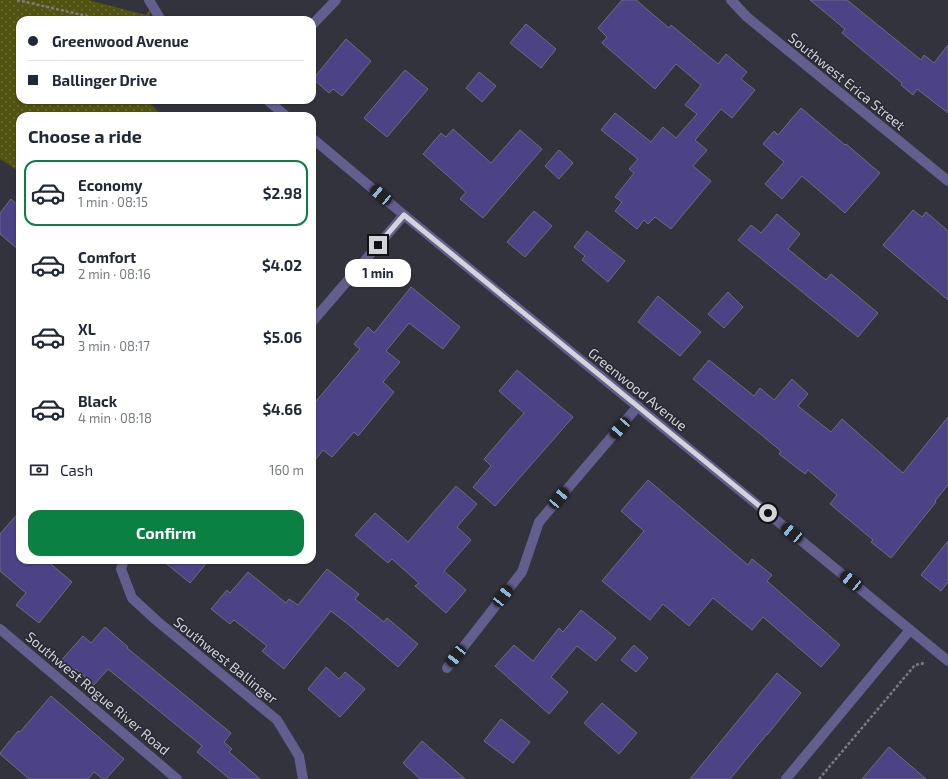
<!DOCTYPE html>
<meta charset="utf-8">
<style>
:root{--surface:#fff;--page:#f2f2f3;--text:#1f2937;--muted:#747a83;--line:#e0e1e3;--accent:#0b8043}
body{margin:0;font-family:"Exo 2",sans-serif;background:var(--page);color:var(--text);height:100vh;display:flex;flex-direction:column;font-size:15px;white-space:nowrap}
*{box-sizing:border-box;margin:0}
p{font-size:13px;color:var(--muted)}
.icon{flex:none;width:22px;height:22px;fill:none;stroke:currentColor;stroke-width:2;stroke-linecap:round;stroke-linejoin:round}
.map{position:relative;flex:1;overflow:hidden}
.panel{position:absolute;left:16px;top:112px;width:300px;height:452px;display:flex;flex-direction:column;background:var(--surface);border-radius:12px;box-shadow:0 1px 3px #0004}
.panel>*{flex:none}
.banner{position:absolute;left:16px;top:16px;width:300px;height:88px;border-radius:12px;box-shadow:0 1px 3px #0004;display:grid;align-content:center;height:88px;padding:0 12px;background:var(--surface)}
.end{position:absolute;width:18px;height:18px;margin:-9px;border:5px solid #d3d3da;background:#111;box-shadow:0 0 0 2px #111}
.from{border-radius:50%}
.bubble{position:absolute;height:28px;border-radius:12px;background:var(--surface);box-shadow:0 1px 3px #0004;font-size:13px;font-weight:700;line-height:28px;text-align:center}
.car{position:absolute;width:12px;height:24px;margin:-12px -6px;border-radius:5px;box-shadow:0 0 3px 1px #0007;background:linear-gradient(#222 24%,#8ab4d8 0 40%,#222 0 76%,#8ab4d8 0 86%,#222 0)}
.banner b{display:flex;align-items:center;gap:14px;height:38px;font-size:15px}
.banner b+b{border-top:1px solid var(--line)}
.banner i{width:10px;height:10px;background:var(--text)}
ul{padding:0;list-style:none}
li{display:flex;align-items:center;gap:12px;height:66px;margin:0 8px 6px;padding:0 4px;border:2px solid transparent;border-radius:12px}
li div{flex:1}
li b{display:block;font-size:15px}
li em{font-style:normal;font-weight:700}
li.current{border-color:var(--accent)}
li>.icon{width:36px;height:36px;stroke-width:1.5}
h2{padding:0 12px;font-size:18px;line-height:48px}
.pay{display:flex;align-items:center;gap:10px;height:44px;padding:0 12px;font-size:15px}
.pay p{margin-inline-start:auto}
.primary-button{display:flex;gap:8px;margin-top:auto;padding:8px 12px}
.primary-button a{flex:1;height:46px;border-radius:12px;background:var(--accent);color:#fff;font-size:16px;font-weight:700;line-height:46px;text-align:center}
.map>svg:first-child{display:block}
.park{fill:url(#park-dots)}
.building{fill:#4b4386;stroke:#6d6d78}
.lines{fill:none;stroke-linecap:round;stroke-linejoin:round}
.path{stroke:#7b7b84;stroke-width:2.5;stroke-dasharray:3 2;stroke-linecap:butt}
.minor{stroke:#625e8e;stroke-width:10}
.route{stroke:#d3d3da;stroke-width:5}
.labels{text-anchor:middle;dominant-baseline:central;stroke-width:3;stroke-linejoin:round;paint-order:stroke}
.street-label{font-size:14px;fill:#d3d3da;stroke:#292933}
</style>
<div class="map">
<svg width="948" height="779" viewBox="0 0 948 779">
<defs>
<pattern id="park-dots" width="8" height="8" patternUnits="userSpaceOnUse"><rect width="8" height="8" fill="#515311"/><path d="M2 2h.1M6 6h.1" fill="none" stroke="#696b33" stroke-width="1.8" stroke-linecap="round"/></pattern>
</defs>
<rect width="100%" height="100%" fill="#33333d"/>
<polygon class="park" points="0,0 88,0 146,15 152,6 148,20 20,20 20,100 147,100 162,116 20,116 20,172 0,159"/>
<g class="building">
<polygon points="622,0 636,0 669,28 671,25 718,64 726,54 747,72 741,79 755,90 732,118 721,109 695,140 707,150 693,166 711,181 671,229 655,217 648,224 644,220 637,229 615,211 622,202 615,197 634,173 629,169 638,159 601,130 615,113 651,142 663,127 676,138 697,114 685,105 701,85 676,64 655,89 602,43 607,37 598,28"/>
<polygon points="810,0 847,0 921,60 924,55 934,63 948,45 948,113 917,89 913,95 901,85 902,83 842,33 845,29"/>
<polygon points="526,24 556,49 541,68 510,43"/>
<polygon points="346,39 371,61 342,96 333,89 329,93 313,79"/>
<polygon points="405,70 428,89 387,137 364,118"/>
<polygon points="479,72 496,86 482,102 466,88"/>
<polygon points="801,108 845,145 846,144 880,173 845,213 802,176 782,199 765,184 784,162 763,144 774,131 778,135"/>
<polygon points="453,129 491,163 520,130 542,149 483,218 460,199 466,192 423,154 441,133 446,137"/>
<polygon points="559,150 573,163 559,179 545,166"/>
<polygon points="11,199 20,207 20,251 0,234 0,213"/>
<polygon points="913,210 922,217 926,212 948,231 948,300 883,245"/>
<polygon points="534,211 552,226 525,257 507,242"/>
<polygon points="777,214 800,234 788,249 826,280 831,274 878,313 858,337 738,240 751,225 761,233"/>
<polygon points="587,231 625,261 608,282 582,260 585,256 574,247"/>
<polygon points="411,287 460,327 443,349 409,323 386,351 400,362 383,382 394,392 358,436 354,432 332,457 323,450 312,464 312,406 360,349 354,344 368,327 374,333"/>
<polygon points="728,292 743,307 724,328 708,314"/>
<polygon points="658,296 701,332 680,356 638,322"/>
<polygon points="709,360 754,396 760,388 774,400 792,379 808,394 798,406 831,432 842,419 903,473 948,417 948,485 935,501 936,502 891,558 871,542 873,540 830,504 837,495 808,470 805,474 779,454 781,451 693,379"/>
<polygon points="517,370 573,417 495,506 473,487 491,466 484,459 524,413 499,391"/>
<polygon points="648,480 748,565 752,559 772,575 767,581 840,645 821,667 763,617 752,630 713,598 689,626 663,604 650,620 602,581 644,531 621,511"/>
<polygon points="456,486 477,504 457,527 471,540 444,571 466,590 446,613 415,586 419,583 392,559 388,563 355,535 375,513 408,542"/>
<polygon points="20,511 20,560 46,560 72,582 39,623 16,605 26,593 0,571 0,534"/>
<polygon points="948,541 948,582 941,591 921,575"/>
<polygon points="162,560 209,560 190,583"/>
<polygon points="327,569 359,594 355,599 384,622 387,618 418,644 398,667 349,625 331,611 284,669 262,651 267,646 234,620 230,624 211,609 227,590 230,593 248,572 286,603 289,599 298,605"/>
<polygon points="581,610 616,638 596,661 577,646 551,677 568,692 549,714 495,666 514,645 533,661 559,628 563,632"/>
<polygon points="105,627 128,647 127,648 231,733 224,742 232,749 229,752 260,779 230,779 197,752 202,746 108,669 94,685 76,669 70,676 57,665 83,636 91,643"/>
<polygon points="634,645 648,658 636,672 621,660"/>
<polygon points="326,667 339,679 345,672 365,689 340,717 308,689"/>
<polygon points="777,673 801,693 767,735 767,734 730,779 690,779"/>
<polygon points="51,696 124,759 106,779 103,779 94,772 88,779 29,779 0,754 0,753 18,731 20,732"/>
<polygon points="602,703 637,733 619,754 584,723"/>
<polygon points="501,719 530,742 513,763 484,741"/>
<polygon points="422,741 465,779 420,779 403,763"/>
<polygon points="889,747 926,779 862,779"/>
</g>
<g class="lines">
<g class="path">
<polyline points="17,0 104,20"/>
<polyline points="819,779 915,665 925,663"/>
</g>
<g class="minor">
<polyline points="149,0 161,20"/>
<polyline points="731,0 747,17 948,181"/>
<polyline points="312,25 336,0"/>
<polyline points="267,100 286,116"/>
<polyline points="312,138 404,215 948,661"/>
<polyline points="312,322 404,215"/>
<polyline points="124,560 121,569 132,598 157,621 277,720 299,756 303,779"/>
<polyline points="0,629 177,779"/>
<polyline points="447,668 522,572 539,522 638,406"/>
<polyline points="786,779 910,630"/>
</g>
</g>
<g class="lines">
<polyline class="route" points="378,245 404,215 768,513"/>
</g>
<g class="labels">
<g class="street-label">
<text transform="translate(847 81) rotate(39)">Southwest Erica Street</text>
<text transform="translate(638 389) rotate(39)">Greenwood Avenue</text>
<text transform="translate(226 660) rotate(39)">Southwest Ballinger</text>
<text transform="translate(98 693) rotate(40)">Southwest Rogue River Road</text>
</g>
</g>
</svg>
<i class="end from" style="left:768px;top:513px"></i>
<i class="end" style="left:378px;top:245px"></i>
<div class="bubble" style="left:345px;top:259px;width:66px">1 min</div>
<i class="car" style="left:381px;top:195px;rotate:310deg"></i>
<i class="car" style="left:620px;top:428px;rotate:221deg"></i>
<i class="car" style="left:559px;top:498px;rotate:40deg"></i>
<i class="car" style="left:792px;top:533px;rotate:309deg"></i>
<i class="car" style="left:851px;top:581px;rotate:309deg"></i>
<i class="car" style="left:503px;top:596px;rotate:38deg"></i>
<i class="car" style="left:456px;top:656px;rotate:218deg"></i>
<div class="banner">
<b><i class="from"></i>Greenwood Avenue</b>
<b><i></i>Ballinger Drive</b>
</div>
<section class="panel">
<h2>Choose a ride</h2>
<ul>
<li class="current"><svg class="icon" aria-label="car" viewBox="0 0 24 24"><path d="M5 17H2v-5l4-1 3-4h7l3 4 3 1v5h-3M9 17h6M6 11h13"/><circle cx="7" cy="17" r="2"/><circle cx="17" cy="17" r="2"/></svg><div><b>Economy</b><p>1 min · 08:15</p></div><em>$2.98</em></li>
<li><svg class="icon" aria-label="car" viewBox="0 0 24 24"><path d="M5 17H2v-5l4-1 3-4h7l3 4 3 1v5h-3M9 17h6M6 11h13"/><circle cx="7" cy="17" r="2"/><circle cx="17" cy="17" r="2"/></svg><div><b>Comfort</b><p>2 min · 08:16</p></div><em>$4.02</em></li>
<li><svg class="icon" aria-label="car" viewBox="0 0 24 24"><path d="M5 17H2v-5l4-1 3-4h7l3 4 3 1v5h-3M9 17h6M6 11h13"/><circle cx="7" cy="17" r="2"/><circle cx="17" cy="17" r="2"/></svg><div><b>XL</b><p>3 min · 08:17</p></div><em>$5.06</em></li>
<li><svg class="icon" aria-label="car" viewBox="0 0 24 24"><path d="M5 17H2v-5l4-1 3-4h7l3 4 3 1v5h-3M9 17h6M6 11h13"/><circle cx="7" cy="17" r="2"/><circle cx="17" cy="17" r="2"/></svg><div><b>Black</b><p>4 min · 08:18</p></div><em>$4.66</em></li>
</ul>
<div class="pay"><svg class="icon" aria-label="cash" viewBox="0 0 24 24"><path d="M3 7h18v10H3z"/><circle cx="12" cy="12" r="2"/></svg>Cash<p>160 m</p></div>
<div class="primary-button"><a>Confirm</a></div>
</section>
</div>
